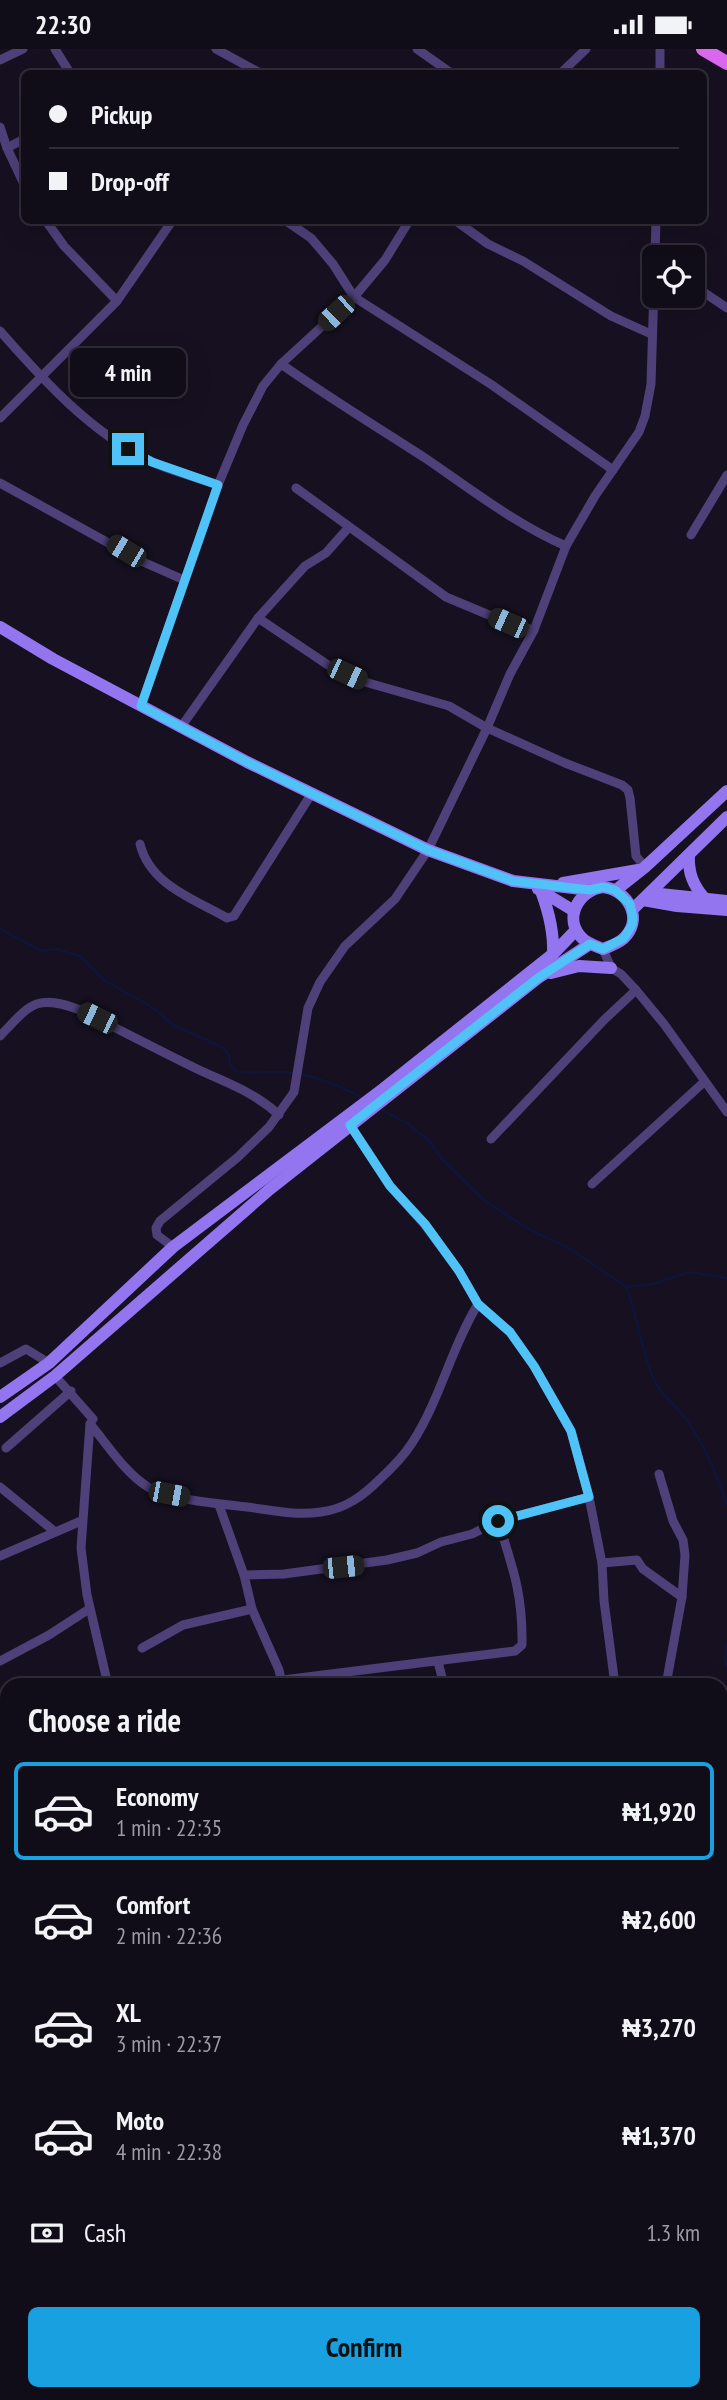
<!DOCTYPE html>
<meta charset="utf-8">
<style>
:root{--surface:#100c18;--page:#191521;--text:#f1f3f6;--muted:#9c9ba2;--line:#302c37;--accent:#19a0e1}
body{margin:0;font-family:"PT Sans Narrow",sans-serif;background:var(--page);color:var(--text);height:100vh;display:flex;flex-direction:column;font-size:26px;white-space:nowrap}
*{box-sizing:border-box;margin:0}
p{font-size:23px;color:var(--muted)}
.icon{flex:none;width:38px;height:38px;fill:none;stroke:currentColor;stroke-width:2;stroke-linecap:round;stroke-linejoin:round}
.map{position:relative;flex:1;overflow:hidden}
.sheet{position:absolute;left:0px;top:1629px;width:728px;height:723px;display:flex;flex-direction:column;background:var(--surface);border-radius:21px 21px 0 0;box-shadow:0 7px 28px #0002,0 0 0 2px var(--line)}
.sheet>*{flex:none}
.hud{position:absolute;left:21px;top:21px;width:686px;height:154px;border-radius:10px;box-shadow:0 7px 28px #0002,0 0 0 2px var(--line);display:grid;align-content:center;height:154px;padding:0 28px;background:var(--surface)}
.buttons{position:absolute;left:642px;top:196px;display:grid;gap:14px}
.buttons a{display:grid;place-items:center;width:63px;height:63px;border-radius:10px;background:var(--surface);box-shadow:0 7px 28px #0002,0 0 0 2px var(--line);font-size:35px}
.end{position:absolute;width:32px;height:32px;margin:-16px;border:9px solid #4fc3f7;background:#111;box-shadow:0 0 0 4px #111}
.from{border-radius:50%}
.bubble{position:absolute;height:49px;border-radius:10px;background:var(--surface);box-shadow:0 7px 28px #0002,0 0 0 2px var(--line);font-size:23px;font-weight:700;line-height:49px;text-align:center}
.car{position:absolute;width:21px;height:42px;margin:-21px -10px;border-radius:9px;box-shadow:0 0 5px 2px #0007;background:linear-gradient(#222 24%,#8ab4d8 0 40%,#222 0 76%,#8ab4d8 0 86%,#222 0)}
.hud b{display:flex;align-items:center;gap:24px;height:66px;font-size:26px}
.hud b+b{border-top:2px solid var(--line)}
.hud i{width:18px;height:18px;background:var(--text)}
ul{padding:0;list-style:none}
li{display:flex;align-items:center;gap:21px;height:98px;margin:0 14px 10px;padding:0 14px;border:4px solid transparent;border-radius:10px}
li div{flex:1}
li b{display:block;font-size:26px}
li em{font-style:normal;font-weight:700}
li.current{border-color:var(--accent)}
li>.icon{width:63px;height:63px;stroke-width:1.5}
h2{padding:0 28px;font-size:32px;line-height:84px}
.pay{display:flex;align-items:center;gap:18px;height:77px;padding:0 28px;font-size:26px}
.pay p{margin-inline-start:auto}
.button{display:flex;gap:14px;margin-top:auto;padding:14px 28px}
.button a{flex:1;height:80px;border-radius:10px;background:var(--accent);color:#111;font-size:28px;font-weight:700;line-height:80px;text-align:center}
.status{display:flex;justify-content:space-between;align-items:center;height:49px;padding:0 35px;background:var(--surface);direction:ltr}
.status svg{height:19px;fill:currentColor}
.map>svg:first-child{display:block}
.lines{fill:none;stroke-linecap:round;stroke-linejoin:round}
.stream{stroke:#0f153a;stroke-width:2.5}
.street{stroke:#4f407a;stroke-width:9}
.secondary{stroke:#9475f0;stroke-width:12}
.primary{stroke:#da67ee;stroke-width:14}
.route{stroke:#4fc3f7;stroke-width:9}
</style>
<div class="status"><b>22:30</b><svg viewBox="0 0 49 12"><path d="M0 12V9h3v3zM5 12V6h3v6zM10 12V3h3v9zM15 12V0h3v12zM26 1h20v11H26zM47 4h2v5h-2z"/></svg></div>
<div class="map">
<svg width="727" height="2351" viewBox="0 0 727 2351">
<rect width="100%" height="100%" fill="#161020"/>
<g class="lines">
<g class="stream">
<path d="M0 880 42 902 56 900 80 907 105 932 152 958 173 976 222 998 229 1006 230 1015 237 1023C252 1024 266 1023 281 1023 311 1024 338 1036 364 1050"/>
<polyline points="379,1059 408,1075 429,1092 442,1110 486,1153 534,1183 569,1199 627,1238 653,1235 690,1223 727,1229"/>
<path d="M627 1239C637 1267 641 1298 652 1326 659 1345 677 1356 688 1373 706 1398 716 1426 727 1455"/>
<polyline points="727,1595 725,1611 727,1617"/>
<polyline points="721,1716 727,1706"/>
</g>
<g class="street">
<polyline points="55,0 70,24"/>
<polyline points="216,0 260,24"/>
<polyline points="417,0 451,24"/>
<polyline points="660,0 660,24"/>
<polyline points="0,11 23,0"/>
<polyline points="561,24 586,0"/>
<polyline points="0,78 7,99 24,135"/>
<polyline points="7,99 24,90"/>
<polyline points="46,172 64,197 117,252"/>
<polyline points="286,172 311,189 333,215 354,248 492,336 613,421"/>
<polyline points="456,172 488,195 523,212 611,267 651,285"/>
<polyline points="693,236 727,259"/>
<path d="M0 282C43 331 92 385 152 413 173 423 196 428 218 436"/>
<path d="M281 315C328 348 377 378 425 409 468 438 518 477 566 497"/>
<polyline points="0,369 117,252 172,172"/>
<polyline points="0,434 141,512 184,531"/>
<polyline points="296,439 446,548 508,574 534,581"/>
<polyline points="691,486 727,426"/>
<polyline points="258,569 328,616 365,633 449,657 487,679 565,714 622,736 628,741 630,749 636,807 645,818"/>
<polyline points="141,657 218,436 243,376 263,337 281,315 354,248 385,211 409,172"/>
<polyline points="181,678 258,569 305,517 326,504 349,478"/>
<path d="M140 795C150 836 194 850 227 869L234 867 312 744"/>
<polyline points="603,900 611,919 621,925 636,941 664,975 727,1063"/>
<path d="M0 987C30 956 35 944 80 961 118 980 156 1000 195 1019 226 1034 253 1042 279 1066"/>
<polyline points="350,1076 390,1137 425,1176 459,1222 478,1255 510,1283 534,1317 571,1382 589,1448 602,1514 604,1552 615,1636"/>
<polyline points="491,1090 605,970 636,941"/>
<polyline points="592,1135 704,1033"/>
<polyline points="173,1198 157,1186 156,1179 160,1172 238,1108 269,1078 294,1043 308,959 320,933 345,897 395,850 428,801 487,679 510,625 534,581 566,497 595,447 639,383 645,367 651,335 656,172"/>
<polyline points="0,1314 26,1300 49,1314"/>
<polyline points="55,1327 93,1370 90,1375 81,1499 87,1546 108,1636"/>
<path d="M90 1375C108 1396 124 1423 148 1438 169 1451 221 1455 247 1458 272 1461 295 1467 321 1463 345 1460 363 1447 380 1430 392 1419 403 1408 412 1394 440 1351 451 1299 478 1255"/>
<polyline points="6,1399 71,1342"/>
<polyline points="659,1425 673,1472 683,1491 685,1506 682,1548 666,1636"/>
<polyline points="0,1438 54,1482"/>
<polyline points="219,1456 244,1526 252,1560 279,1621 282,1635"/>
<polyline points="0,1507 81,1472"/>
<polyline points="602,1514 637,1511 643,1520 682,1548"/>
<polyline points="244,1526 284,1525 387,1511 417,1504 441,1493 472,1485 498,1472 589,1448"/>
<polyline points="142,1599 183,1576 252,1560"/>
<polyline points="0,1612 49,1586 89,1560"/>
<polyline points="438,1613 444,1636"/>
<path d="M283 1631 515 1602 522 1596C523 1546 513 1519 498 1472"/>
<polyline points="0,1722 7,1719"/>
<polyline points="0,1772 7,1779"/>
<polyline points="0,1855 7,1856"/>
<polyline points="721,1877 727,1870"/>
<polyline points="0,1962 7,1962"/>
<polyline points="0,2021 7,2023"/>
<polyline points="721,2034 727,2029"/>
<polyline points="0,2106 1,2109"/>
<polyline points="721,2212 727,2205"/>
<polyline points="721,2226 727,2225"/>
<polyline points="721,2330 727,2323"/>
<polyline points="122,2351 160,2345"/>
<polyline points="321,2351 324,2345"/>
<polyline points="699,2351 706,2345"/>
</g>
<g class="secondary">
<polyline points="0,578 53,610 247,713 428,801 513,832 590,841"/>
<path d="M689 806C688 824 693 836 705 850"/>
<polyline points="563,834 638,821"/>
<path d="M603 838C629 841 644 871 623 890 617 895 610 897 603 900 596 897 588 895 582 889 563 870 578 841 603 838Z"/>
<polyline points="538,840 574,862"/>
<polyline points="616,841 645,818 727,742"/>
<path d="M541 842C549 863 554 882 553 905"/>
<polyline points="651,844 727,852"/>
<polyline points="643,851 677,857 727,861"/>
<polyline points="632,861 727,768"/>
<polyline points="551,924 579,917 611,919"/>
<polyline points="0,1348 49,1314 173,1198 383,1040 553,905 576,881"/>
<polyline points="0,1368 55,1327 270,1140 538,929 590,895"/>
</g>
<polyline class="primary" points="703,0 727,14"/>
</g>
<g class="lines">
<polyline class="route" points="128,400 152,413 218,436 141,657 247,713 428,801 513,832 590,841 603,838 615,841 630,855 633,869 632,876 624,889 603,900 590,895 538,929 350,1076 390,1137 425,1175 459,1222 478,1255 510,1283 534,1317 571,1382 589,1448 498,1472"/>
</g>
</svg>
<div class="buttons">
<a><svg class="icon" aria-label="locate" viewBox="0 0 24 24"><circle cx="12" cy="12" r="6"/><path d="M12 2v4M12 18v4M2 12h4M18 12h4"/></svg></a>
</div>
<i class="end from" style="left:498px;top:1472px"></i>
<i class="end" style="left:128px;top:400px"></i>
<div class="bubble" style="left:70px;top:299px;width:116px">4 min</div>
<i class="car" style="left:336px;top:264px;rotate:227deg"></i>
<i class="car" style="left:126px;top:502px;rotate:301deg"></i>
<i class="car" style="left:508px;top:574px;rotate:294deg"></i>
<i class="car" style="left:347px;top:625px;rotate:115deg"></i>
<i class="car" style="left:97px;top:969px;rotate:296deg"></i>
<i class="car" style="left:169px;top:1445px;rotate:101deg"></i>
<i class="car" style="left:343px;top:1518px;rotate:84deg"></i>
<div class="hud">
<b><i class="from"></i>Pickup</b>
<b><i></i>Drop-off</b>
</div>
<section class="sheet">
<h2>Choose a ride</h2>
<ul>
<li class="current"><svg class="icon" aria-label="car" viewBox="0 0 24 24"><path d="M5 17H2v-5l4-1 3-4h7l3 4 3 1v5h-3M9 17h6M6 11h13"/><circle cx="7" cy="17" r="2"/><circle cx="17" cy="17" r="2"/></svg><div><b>Economy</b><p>1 min · 22:35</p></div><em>₦1,920</em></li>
<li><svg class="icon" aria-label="car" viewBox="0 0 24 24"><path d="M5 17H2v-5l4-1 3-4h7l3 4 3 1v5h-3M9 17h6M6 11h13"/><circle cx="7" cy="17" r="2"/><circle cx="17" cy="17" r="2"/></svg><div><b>Comfort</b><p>2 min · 22:36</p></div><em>₦2,600</em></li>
<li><svg class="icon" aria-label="car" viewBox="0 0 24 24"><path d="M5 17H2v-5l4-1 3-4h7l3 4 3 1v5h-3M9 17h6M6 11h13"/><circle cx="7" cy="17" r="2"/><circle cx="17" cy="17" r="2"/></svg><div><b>XL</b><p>3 min · 22:37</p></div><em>₦3,270</em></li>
<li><svg class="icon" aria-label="car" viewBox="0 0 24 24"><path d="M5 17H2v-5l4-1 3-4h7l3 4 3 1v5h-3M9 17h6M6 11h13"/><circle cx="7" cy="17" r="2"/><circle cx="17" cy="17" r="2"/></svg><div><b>Moto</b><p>4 min · 22:38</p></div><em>₦1,370</em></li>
</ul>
<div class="pay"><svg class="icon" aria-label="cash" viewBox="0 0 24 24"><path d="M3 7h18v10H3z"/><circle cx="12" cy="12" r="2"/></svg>Cash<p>1.3 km</p></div>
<div class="button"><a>Confirm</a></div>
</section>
</div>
